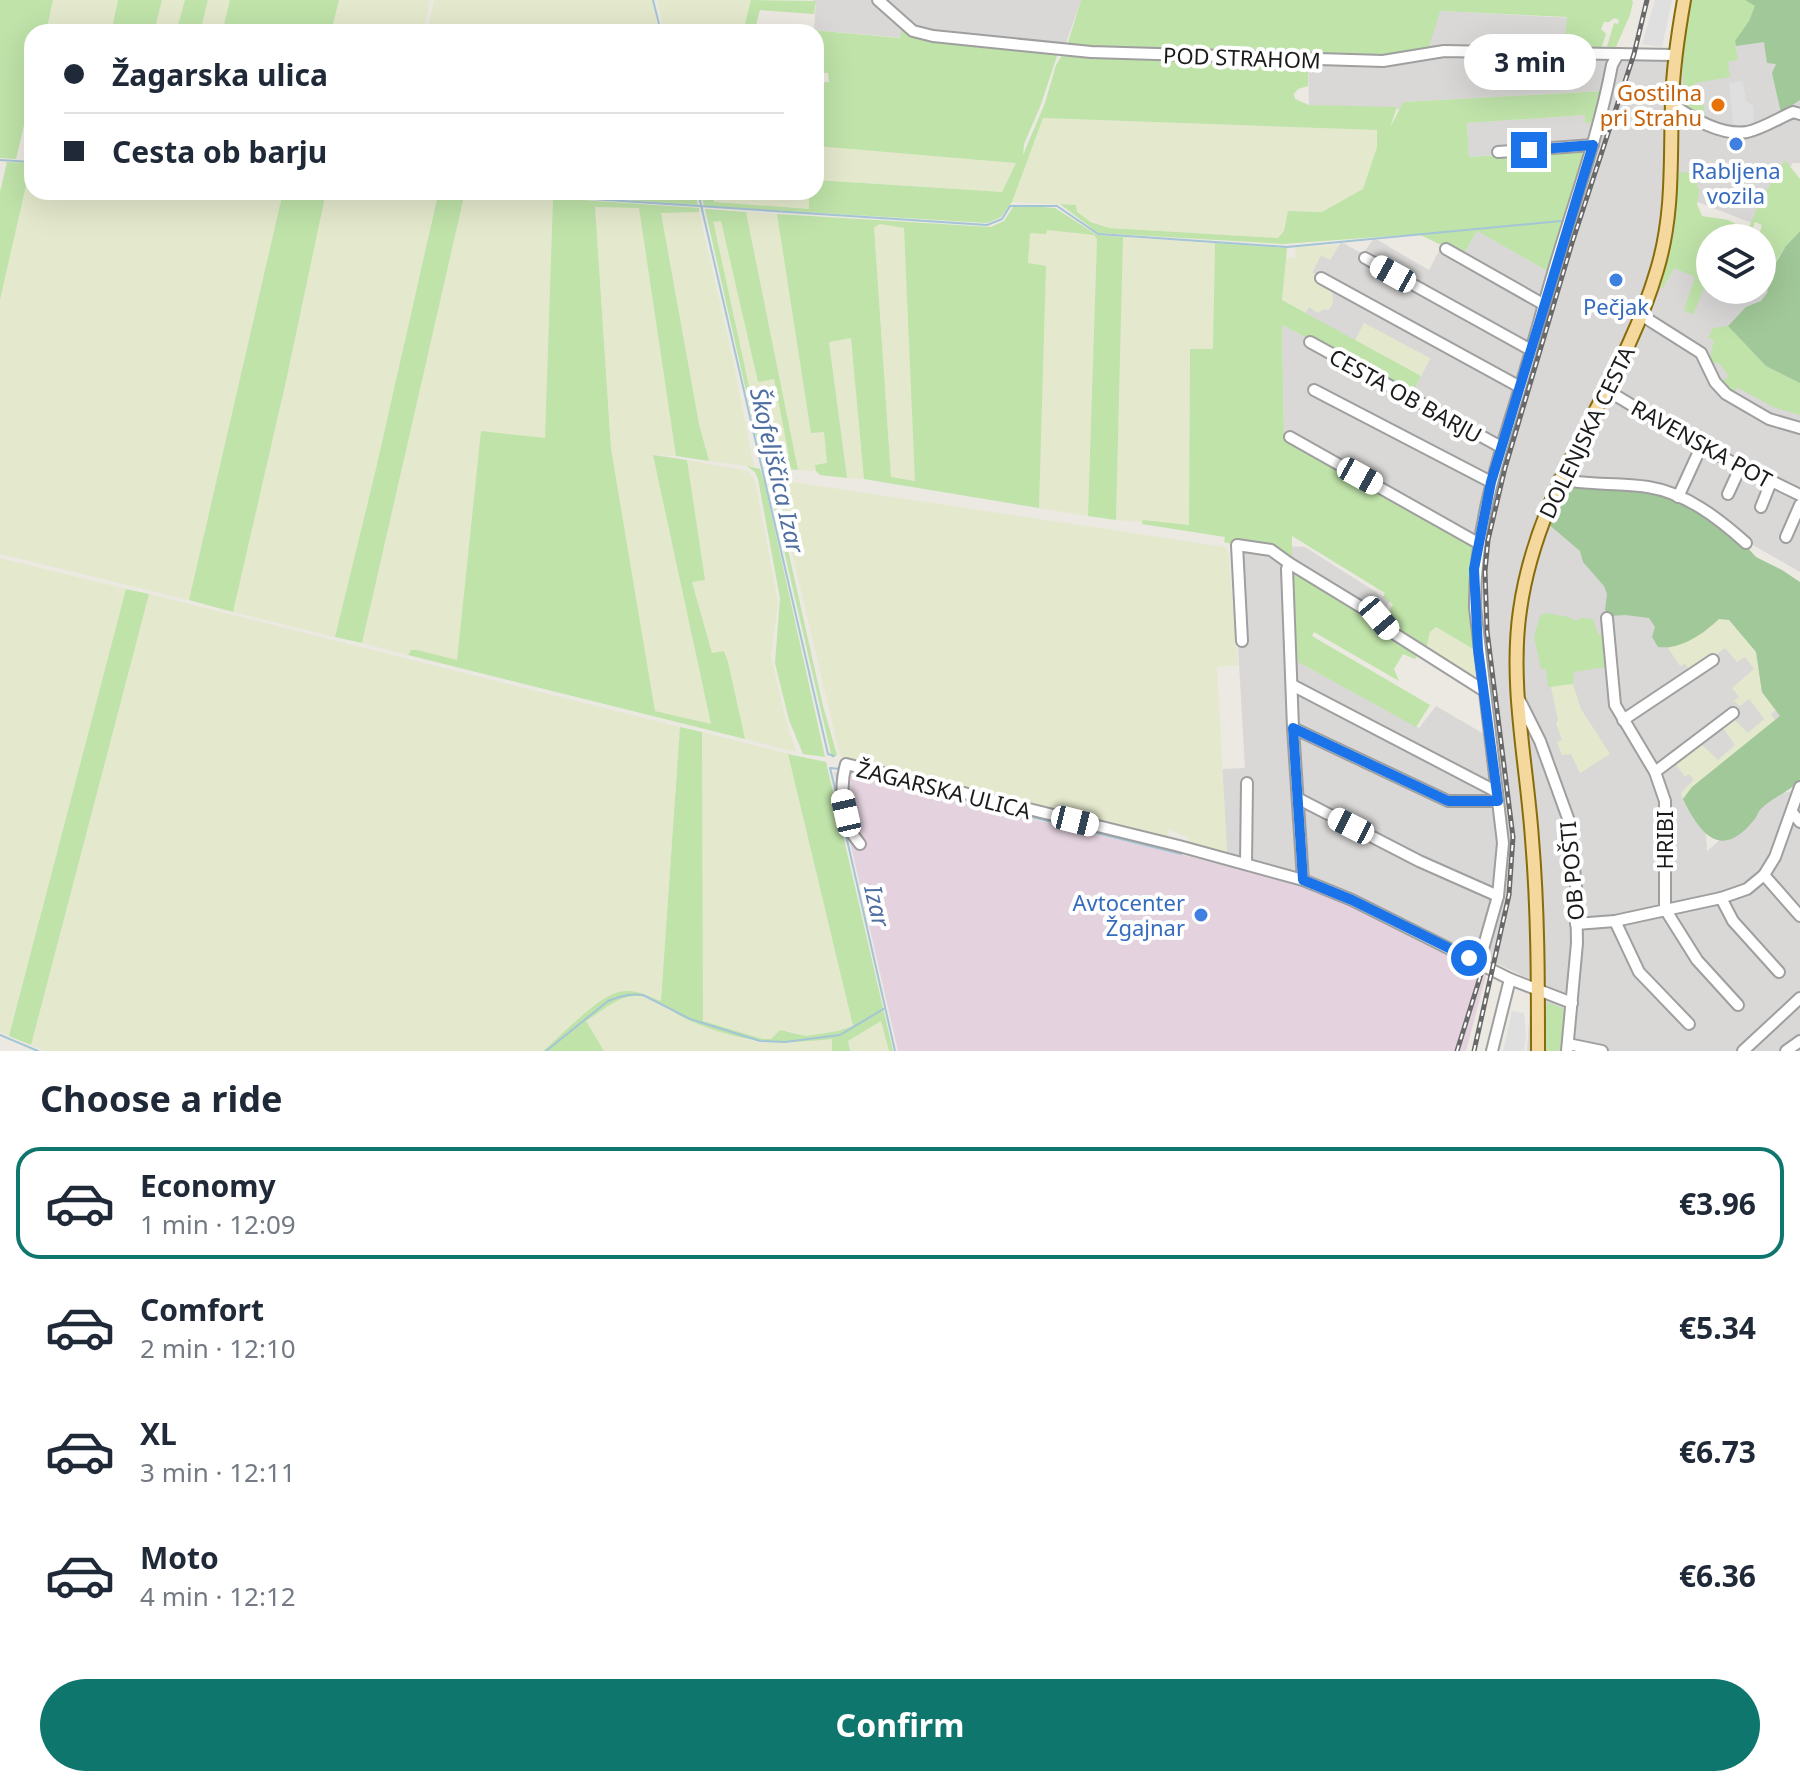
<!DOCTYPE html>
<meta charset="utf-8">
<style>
:root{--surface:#fff;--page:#f2f2f3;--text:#1f2937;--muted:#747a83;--line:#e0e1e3;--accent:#0f766e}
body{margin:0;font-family:"Noto Sans",sans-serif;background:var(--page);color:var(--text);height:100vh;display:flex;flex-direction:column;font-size:30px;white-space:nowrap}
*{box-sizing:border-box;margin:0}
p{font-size:26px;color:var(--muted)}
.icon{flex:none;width:44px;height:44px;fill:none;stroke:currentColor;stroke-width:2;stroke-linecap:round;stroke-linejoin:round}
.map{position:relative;height:1051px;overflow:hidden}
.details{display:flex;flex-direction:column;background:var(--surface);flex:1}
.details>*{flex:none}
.top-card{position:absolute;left:24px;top:24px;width:800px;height:176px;border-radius:24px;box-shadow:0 8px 32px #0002;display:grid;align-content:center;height:176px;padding:0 40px;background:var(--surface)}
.controls{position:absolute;left:1696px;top:224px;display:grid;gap:16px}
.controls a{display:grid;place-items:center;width:80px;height:80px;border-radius:50%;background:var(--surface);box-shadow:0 8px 32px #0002;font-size:40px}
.end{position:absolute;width:36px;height:36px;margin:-18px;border:10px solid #1a73e8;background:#fff;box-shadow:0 0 0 4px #fff}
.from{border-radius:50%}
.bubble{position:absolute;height:56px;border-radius:28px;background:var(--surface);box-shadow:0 8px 32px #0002;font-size:26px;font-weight:700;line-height:56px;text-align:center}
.car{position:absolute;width:24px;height:48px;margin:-24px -12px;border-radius:10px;box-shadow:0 0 6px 2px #0007;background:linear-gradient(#fff 24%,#345 0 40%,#fff 0 76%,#345 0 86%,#fff 0)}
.top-card b{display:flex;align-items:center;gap:28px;height:76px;font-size:30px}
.top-card b+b{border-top:2px solid var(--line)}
.top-card i{width:20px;height:20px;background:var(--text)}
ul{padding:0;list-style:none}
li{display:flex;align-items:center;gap:24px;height:112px;margin:0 16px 12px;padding:0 24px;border:4px solid transparent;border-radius:24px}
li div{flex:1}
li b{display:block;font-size:30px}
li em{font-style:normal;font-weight:700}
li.selected{border-color:var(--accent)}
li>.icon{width:72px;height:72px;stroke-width:1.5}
h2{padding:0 40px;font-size:36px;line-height:96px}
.action{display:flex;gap:16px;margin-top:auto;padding:16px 40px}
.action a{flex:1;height:92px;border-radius:48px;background:var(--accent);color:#fff;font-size:32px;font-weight:700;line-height:92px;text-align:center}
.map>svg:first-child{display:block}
.residential{fill:#d9d8d7}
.industrial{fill:#e4d3df}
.farmland{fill:#e4e9cd}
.grass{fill:#bfe3a9;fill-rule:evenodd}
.forest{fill:#a1c898}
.parking{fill:#dfdfdf}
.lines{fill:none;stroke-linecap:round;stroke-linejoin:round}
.stream{stroke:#a4c5d6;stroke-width:2}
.minor-casing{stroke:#9f9f9f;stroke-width:14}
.major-casing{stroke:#866c0b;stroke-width:16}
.minor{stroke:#fff;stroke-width:10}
.major{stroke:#f4d89d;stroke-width:12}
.rail-casing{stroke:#696969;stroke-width:5}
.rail{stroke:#fff;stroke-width:2;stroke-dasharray:6;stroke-linecap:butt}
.route{stroke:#1a73e8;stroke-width:10}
.food-dot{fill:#e8710a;stroke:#fff;stroke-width:3}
.shop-dot{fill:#3f7fe0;stroke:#fff;stroke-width:3}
.labels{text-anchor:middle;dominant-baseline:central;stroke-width:8;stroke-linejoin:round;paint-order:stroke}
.street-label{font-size:22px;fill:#1b1b1b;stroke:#fff}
.food-label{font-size:22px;fill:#c56008;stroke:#fff;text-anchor:end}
.shop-label{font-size:22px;fill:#366cbe;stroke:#fff}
.water-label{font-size:24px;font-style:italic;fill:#506fa1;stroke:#fff}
</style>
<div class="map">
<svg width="1800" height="1051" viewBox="0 0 1800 1051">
<rect width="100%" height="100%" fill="#ebe9e1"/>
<g class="residential">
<polygon points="812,0 1081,0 1066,43 1053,51 814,30 816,2"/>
<polygon points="1745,0 1800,68 1800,163 1793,163 1752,223 1687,198 1710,281 1710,290 1762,290 1762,275 1777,283 1800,376 1800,572 1638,479 1573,479 1651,616 1723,635 1762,671 1783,717 1703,787 1707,851 1775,794 1800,790 1800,1051 1527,1051 1532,980 1314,878 1227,852 1222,769 1245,768 1232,543 1305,547 1390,601 1379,618 1299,575 1305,666 1419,728 1436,706 1491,738 1477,614 1284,437 1282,326 1283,325 1411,395 1430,359 1364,324 1355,341 1305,313 1309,307 1314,280 1312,273 1321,255 1330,260 1341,242 1363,254 1374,238 1429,270 1442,245 1463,255 1477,231 1551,273 1584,148 1469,157 1467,123 1585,115 1603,91 1403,102 1400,109 1309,105 1308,61 1440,11 1574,18 1573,50 1690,53 1728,62 1738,60 1735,41"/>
</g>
<polygon class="industrial" points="834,772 1304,884 1338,897 1487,972 1466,1051 898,1051"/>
<g class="farmland">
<polygon points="53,0 118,0 111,32 46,32"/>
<polygon points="162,0 185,0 176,32 154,32"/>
<polygon points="208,0 230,0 222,32 200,32"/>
<polygon points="339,0 430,0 423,32 331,32"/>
<polygon points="434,0 652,0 659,32 427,32"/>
<polygon points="657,0 751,0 752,2 743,32 664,32"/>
<polygon points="1043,118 1378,130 1377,147 1363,189 1322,212 1288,211 1284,231 1278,238 1109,228 1083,217 1077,213 1076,205 1012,202"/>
<polygon points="816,146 1016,162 1002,192 816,180"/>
<polygon points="31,163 32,192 283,192 189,600 0,554 0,300"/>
<polygon points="326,192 391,192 437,198 375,473 335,637 233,612 286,381"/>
<polygon points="465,192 553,198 545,439 481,432 457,661 417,650 409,652 408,655 362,643"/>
<polygon points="714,192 810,199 809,210 713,202"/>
<polygon points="595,207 639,208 676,456 653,455 711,725 655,711 611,449"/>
<polygon points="699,212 732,355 754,467 709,461 699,424 661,213"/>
<polygon points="746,212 777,214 811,432 824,431 827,464 815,465 816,471 798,470"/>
<polygon points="721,221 758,382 774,378 790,456 765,460 713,222"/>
<polygon points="880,224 904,228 916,481 891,477 874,227"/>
<polygon points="1046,229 1094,235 1097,239 1088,516 1039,508 1046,266 1028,263 1030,233 1046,233"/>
<polygon points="1123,237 1215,243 1213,350 1190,349 1189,526 1116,520"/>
<polygon points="1339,245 1330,260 1321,255 1312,272 1317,275 1314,281 1332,290 1333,302 1329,310 1323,309 1318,313 1309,307 1305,313 1282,300 1286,258 1295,258 1296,247"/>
<polygon points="1364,323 1430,358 1421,376 1355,341"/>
<polygon points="851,338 864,460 864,479 847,478 829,341"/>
<polygon points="687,460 748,471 755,481 778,602 771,656 786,721 796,752 745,739 725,651 712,653 692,581 704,580"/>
<polygon points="786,481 1225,547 1228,551 1238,665 1217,667 1227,852 1188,842 1189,838 1169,829 1168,837 840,756 779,497 778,490"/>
<polygon points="0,558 126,589 9,1036 0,1032"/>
<polygon points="149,594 680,727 661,1002 644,993 607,997 543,1051 44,1051 31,1045"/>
<polygon points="1719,619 1728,620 1756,652 1762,692 1776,710 1771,714 1775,720 1692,787 1683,799 1681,793 1694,779 1689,774 1685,777 1674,762 1699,742 1718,760 1735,745 1723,728 1705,740 1733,718 1748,733 1764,719 1749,699 1740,706 1734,701 1739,697 1732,688 1754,669 1745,657 1737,662 1725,648 1692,673 1685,664 1680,666 1668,648 1706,631"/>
<polygon points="1437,627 1475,650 1477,670 1473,677 1426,650 1430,632"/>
<polygon points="1562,684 1573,684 1581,709 1610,754 1580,773 1571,754 1562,755 1557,742 1562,740 1556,723 1558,720 1551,687"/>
<polygon points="702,732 788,754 853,1026 838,1031 806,1036 789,1031 771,1039 763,1039 703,1021"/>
<polygon points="636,996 642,996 686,1019 739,1037 761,1043 832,1039 832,1051 604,1051 586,1021 610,1003"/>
<polygon points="881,1021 889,1051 850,1051 848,1041"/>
</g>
<g class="grass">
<polygon points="0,0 53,0 46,32 32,32 32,91 16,159 0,158"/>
<polygon points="118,0 162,0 154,32 111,32"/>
<polygon points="185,0 208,0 200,32 176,32"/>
<polygon points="230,0 339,0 331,32 222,32"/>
<path d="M751 0 816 1 814 14 760 10 756 25 900 38 901 31 905 28 1058 53 1040 107 1024 144 1023 155 1045 103 1056 65 1064 52 1308 61V86L1298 89 1294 94 1295 99 1309 105 1397 107 1390 128 1403 102 1604 91 1596 122 1585 123V115L1467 123 1469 157 1587 149 1551 273 1477 231 1463 255 1418 234 1283 244 1098 233 1060 204 1076 205 1077 212 1091 222 1109 228 1278 238 1284 231 1288 211 1322 212 1363 189 1377 147V130L1043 118 1012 202 1001 217 987 223 704 206 701 192H816V180L1002 192 1016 163 816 146V83L829 82 828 73 816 72V32H743ZM714 193 809 199V209L714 202Z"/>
<polygon points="1081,0 1632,0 1633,2 1630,15 1615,49 1606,50 1614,23 1618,24 1619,20 1614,18 1609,22 1604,22 1601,29 1606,34 1601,49 1564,50 1567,17 1440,11 1428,50 1399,58 1067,46"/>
<polygon points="1691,0 1745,0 1756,5 1749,21 1735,41 1738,60 1728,62 1730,77 1695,83 1695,89 1702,89 1705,118 1684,105 1682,53"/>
<path d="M1785 160 1800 179V231C1785 246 1770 264 1769 286L1762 280V238H1758L1762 225 1755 222 1749 238H1710V285H1705L1693 315 1684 310 1695 277 1674 268 1663 288 1660 287 1674 233 1679 173 1686 172 1699 178 1697 187 1700 190 1697 204 1702 216 1728 220 1748 230 1759 203Z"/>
<polygon points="7,162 31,163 0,300 0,192"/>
<polygon points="283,192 326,192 286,381 233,612 189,600"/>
<polygon points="391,192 465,192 362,643 335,637 375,473 437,199"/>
<polygon points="512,192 695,192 698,205"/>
<polygon points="553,198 699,208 699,212 661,213 699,424 709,461 676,456 639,208 595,207 611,449 655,711 711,724 653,455 687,460 705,580 692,582 712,653 724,651 728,662 745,739 408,655 411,650 417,650 457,660 481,431 545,438"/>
<path d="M1018 205 1055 208 1097 235 1123 237 1116 520 1088 516 1097 239 1094 235 1047 230 1046 234 1030 233 1028 263 1046 266 1039 508 864 479 851 338 829 342 847 478 820 475 816 471 815 465 827 463 824 432 811 433 777 214 991 227 1004 221 1013 207ZM880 224 904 228 915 481 891 477 874 227Z"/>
<path d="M705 209 746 212 798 470 767 467 762 462ZM721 221 758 382 774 379 789 456 765 460 714 225 713 222Z"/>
<polygon points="1215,243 1287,248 1282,300 1421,376 1411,395 1283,325 1282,327 1284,437 1474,545 1475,650 1436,627 1430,632 1426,650 1391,628 1386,618 1393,604 1383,597 1385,593 1292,536 1292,560 1224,542 1225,537 1142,524 1143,520 1189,525 1190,349 1213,349"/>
<polygon points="1728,326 1766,366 1800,383 1800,415 1773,407 1737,387 1734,394 1721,382 1729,376 1718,362 1712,365 1710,357 1714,340 1708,338 1713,328"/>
<polygon points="747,466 760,469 764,481 825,757 803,754 789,720 775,663 780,598 758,479 755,472"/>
<polygon points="769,485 774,488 823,706 837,755 832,758"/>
<polygon points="1292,568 1383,626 1419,652 1415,659 1403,654 1394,669 1399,681 1314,632 1312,636 1430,705 1416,727 1298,662 1290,578"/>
<polygon points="126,589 149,594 31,1045 9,1036"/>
<polygon points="1546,613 1568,617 1575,621 1581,618 1593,619 1598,635 1604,633 1606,667 1574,672 1573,684 1548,687 1546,669 1541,669 1534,637 1540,616"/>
<path d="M680 727 702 732 703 1021 763 1039H771L780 1030 806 1036 838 1031 853 1026 788 754 826 762 893 1051H889L881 1021 848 1041 850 1051H832V1039C772 1045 742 1043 686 1019 671 1012 652 994 635 996 614 998 603 1011 586 1021L604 1051H543C560 1037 598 996 619 992 634 988 648 996 661 1001Z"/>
<polygon points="1550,1003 1564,1009 1566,1013 1562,1051 1546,1051 1546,1005"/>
</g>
<g class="forest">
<polygon points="1745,0 1800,0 1800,100 1781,113 1772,73 1776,64 1767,63 1764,42 1736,46 1735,41 1749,21 1755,6"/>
<polygon points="1800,231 1800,383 1766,366 1728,326 1746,307 1761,301 1767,293 1772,269 1786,246"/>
<path d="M1588 485 1667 493 1734 533 1756 557 1782 570 1800 582V780C1788 793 1770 798 1760 810 1757 813 1757 817 1754 820 1721 861 1700 834 1683 799L1692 787 1780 716 1762 692 1756 652 1729 620 1719 619C1703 634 1681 650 1658 647L1652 637 1655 627 1649 618 1625 615 1610 616 1605 610 1607 594 1604 586 1583 562 1580 551 1547 523 1564 487Z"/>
</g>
<g class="parking">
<polygon points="1655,0 1672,0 1662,47 1642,44"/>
<polygon points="1743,81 1746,101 1753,106 1754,128 1734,130 1729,83"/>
<polygon points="1512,1011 1524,1013 1526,1035 1524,1051 1503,1051"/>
</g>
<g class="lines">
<g class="stream">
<polyline points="653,0 661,32"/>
<polyline points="0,160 32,162"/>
<polyline points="486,192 987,225 1002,219 1010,206 1057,206 1098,234 1287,247 1561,221"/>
<polyline points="698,192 828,754 834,756"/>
<polyline points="850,772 1181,854"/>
<polyline points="839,804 830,768 841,769"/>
<polyline points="843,822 895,1051"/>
<polyline points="0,1035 38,1051"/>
<path d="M546 1051 608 1001C619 996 631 993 643 995L690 1019 760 1041 785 1042 840 1035 885 1008"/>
</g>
<defs>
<g id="minor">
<polyline points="878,0 913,31 933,36 1091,52 1383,61 1444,51 1675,55"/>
<path d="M1672 104C1693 119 1721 136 1747 132 1762 129 1779 118 1793 112L1800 114"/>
<polyline points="1498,152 1593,145"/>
<polyline points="1446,249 1543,304"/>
<polyline points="1365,258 1531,350"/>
<polyline points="1321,278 1520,387"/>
<polyline points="1641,315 1701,353 1715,382 1726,394 1769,419 1800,428"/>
<polyline points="1310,342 1501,447"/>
<polyline points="1605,389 1701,447 1800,495"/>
<polyline points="1314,390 1491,482"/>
<polyline points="1290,437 1478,543"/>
<path d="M1559 479C1588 486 1619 482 1648 487 1686 493 1718 518 1746 543"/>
<polyline points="1728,494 1740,468"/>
<polyline points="1678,497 1701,447"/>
<polyline points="1761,507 1771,482"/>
<polyline points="1786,537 1800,505"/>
<polyline points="1289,563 1379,618 1390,631 1483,690"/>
<polyline points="1607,618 1615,705 1655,772 1665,801 1665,909 1697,960 1738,1005"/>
<polyline points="1242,641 1237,545 1271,550 1289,563 1287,569 1293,728 1303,880"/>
<polyline points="1292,685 1497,792"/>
<polyline points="1520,701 1540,741 1569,821 1576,887 1577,943 1567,1051"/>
<polyline points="1623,720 1713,660"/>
<polyline points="1293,728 1448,801 1498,801"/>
<polyline points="1655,772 1733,713"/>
<polyline points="1299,799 1419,861 1498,896"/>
<polyline points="1792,812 1800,822"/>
<path d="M860 844C842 824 839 789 846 764L1179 846 1303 880 1352 900 1510 979 1572 1003"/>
<polyline points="1246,864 1247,783"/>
<polyline points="1764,875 1800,916"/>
<polyline points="1721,898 1733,921 1779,972"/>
<polyline points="1615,921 1639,972 1689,1024"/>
<polyline points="1576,924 1615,921 1721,898 1747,889 1764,875 1775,857 1800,787"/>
<path d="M1479 963 1498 896 1503 843 1475 608C1474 531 1497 461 1520 388 1534 343 1545 298 1559 253 1578 191 1600 129 1612 65L1618 54"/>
<polyline points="1568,1044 1602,1051"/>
<polyline points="1492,1051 1510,979"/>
<polyline points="1743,1051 1800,998"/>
<polyline points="1786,1051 1800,1041"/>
</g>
<path id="major" d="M1538 1051C1538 980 1538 910 1532 839 1527 765 1509 685 1520 610 1538 481 1622 390 1657 270 1674 214 1670 160 1672 102 1673 68 1678 34 1684 0"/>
</defs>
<use href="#minor" class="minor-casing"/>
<use href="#major" class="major-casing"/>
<use href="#minor" class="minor"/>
<use href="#major" class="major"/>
<defs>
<g id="rail">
<polyline points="1457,1051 1487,955"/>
<polyline points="1474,1051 1509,895 1513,837 1487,631 1485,571 1488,540 1505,468 1572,243 1634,54 1647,0"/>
</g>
</defs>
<use href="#rail" class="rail-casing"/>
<use href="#rail" class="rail"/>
</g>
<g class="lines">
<polyline class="route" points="1469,958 1352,900 1303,880 1293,728 1448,801 1498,801 1478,649 1474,569 1491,482 1593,145 1529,150"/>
</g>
<circle class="food-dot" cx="1718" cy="105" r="8"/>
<g class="shop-dot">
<circle cx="1736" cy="144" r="8"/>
<circle cx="1616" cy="280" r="8"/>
<circle cx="1201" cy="915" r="8"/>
</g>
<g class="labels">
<g class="street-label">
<text transform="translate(1242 57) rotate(2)">POD STRAHOM</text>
<text transform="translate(1406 395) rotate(29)">CESTA OB BARJU</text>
<text transform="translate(1586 432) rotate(-64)">DOLENJSKA CESTA</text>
<text transform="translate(1702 443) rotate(29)">RAVENSKA POT</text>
<text transform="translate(944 789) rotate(14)">ŽAGARSKA ULICA</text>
<text transform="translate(1664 840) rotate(-90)">HRIBI</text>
<text transform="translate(1571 871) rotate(-95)">OB POŠTI</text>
</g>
<g class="food-label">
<text x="1702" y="92">Gostilna<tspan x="1702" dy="25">pri Strahu</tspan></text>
</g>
<g class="shop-label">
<text x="1736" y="170">Rabljena<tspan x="1736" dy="25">vozila</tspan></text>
<text x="1616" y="306">Pečjak</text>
<text x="1185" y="902" text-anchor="end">Avtocenter<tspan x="1185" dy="25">Žgajnar</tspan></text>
</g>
<g class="water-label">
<text transform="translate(778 470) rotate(77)">Škofeljščica Izar</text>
<text transform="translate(878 906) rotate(77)">Izar</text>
</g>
</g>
</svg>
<div class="controls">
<a><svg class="icon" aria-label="layers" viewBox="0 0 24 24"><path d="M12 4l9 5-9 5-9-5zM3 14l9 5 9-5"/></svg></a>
</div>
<i class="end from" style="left:1469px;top:958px"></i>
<i class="end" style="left:1529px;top:150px"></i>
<div class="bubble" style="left:1464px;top:34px;width:132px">3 min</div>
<i class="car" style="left:1393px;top:274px;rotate:299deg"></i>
<i class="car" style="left:1360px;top:476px;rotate:119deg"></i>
<i class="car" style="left:1379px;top:618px;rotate:140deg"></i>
<i class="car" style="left:846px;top:813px;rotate:347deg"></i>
<i class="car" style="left:1075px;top:821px;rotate:104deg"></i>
<i class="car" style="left:1351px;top:826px;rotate:297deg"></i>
<div class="top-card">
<b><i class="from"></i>Žagarska ulica</b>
<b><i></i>Cesta ob barju</b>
</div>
</div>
<section class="details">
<h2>Choose a ride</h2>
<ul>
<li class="selected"><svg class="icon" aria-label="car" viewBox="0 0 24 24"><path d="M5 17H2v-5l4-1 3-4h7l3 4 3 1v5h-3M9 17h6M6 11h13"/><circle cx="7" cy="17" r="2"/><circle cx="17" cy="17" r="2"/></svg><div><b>Economy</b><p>1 min · 12:09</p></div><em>€3.96</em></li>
<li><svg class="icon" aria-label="car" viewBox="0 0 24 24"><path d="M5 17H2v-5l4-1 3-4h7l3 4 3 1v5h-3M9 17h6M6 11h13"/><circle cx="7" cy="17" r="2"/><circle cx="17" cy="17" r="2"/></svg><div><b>Comfort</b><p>2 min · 12:10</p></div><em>€5.34</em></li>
<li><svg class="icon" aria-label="car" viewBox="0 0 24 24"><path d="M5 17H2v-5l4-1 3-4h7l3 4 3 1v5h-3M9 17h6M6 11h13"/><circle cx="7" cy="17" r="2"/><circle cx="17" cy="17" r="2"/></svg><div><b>XL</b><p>3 min · 12:11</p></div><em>€6.73</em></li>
<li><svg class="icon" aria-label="car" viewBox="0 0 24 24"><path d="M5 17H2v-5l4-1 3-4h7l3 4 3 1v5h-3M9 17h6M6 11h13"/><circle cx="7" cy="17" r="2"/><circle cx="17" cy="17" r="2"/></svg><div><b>Moto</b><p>4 min · 12:12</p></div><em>€6.36</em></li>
</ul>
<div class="action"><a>Confirm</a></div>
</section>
